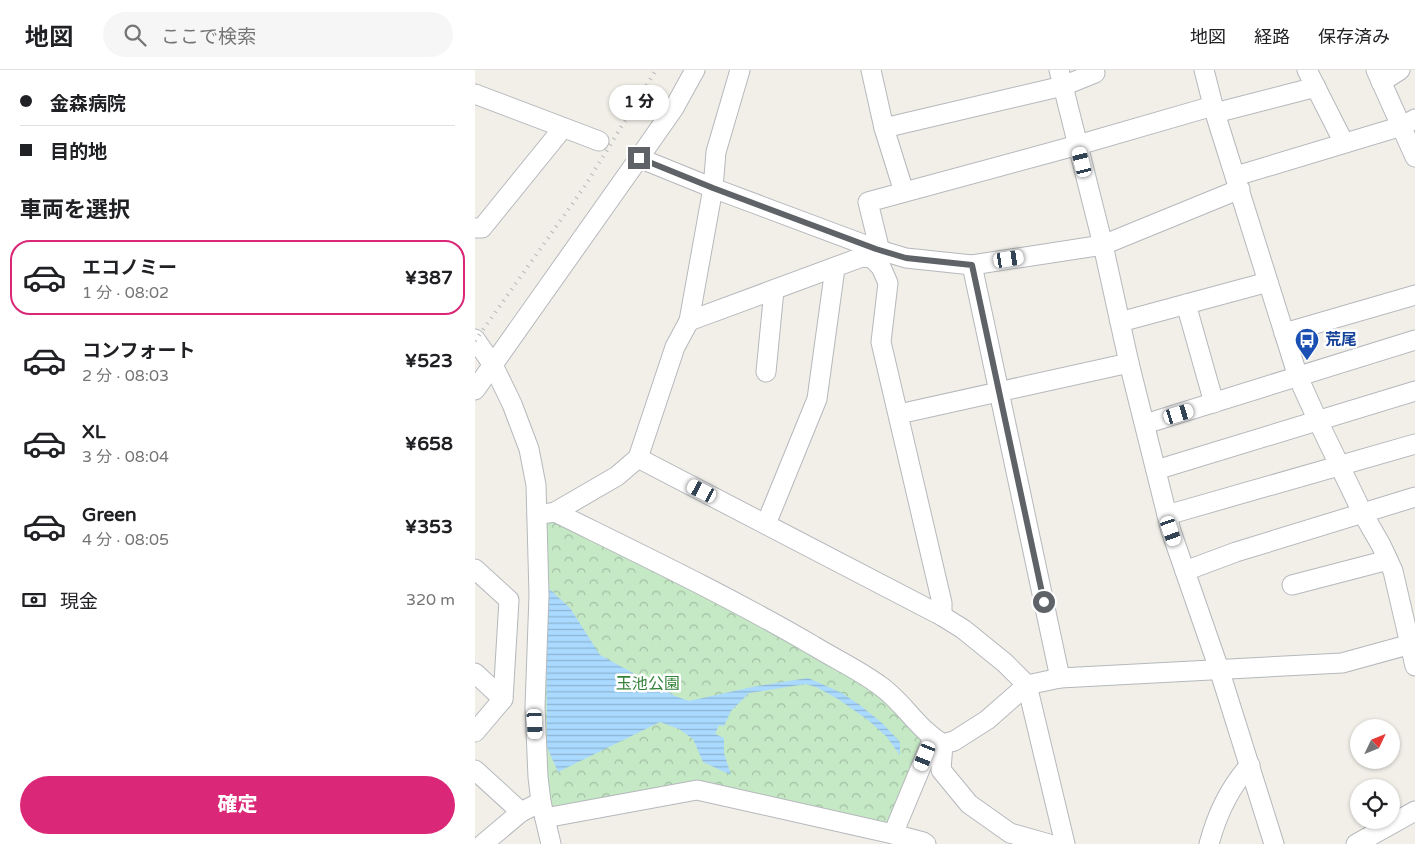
<!DOCTYPE html>
<html lang="ja">
<meta charset="utf-8">
<style>
:root{--surface:#fff;--page:#f6f6f6;--text:#202124;--muted:#757577;--line:#e0e0e0;--accent:#db2777}
body{margin:0;font-family:"Varela Round","Noto Sans JP",sans-serif;background:var(--page);color:var(--text);height:100vh;display:flex;flex-direction:column;font-size:19px;white-space:nowrap}
*{box-sizing:border-box;margin:0}
p{font-size:16px;color:var(--muted)}
.icon{flex:none;width:28px;height:28px;fill:none;stroke:currentColor;stroke-width:2;stroke-linecap:round;stroke-linejoin:round}
.map{position:relative;flex:1;overflow:hidden}
.details{display:flex;flex-direction:column;background:var(--surface);width:475px}
.details>*{flex:none}
.banner{display:grid;align-content:center;height:110px;padding:0 20px;background:var(--surface)}
.needle{width:32px;rotate:47deg}
.tools{position:absolute;left:875px;top:649px;display:grid;gap:10px}
.tools a{display:grid;place-items:center;width:50px;height:50px;border-radius:50%;background:var(--surface);box-shadow:0 1px 4px #0004;font-size:25px}
.end{position:absolute;width:22px;height:22px;margin:-11px;border:6px solid #5f6368;background:#fff;box-shadow:0 0 0 2px #fff}
.from{border-radius:50%}
.bubble{position:absolute;height:35px;border-radius:18px;background:var(--surface);box-shadow:0 1px 4px #0004;font-size:16px;font-weight:800;line-height:35px;text-align:center}
.car{position:absolute;width:15px;height:30px;margin:-15px -8px;border-radius:6px;box-shadow:0 0 4px 1px #0007;background:linear-gradient(#fff 24%,#345 0 40%,#fff 0 76%,#345 0 86%,#fff 0)}
.banner b{display:flex;align-items:center;gap:18px;height:48px;font-size:19px}
.banner b+b{border-top:1px solid var(--line)}
.banner i{width:12px;height:12px;background:var(--text)}
ul{padding:0;list-style:none}
li{display:flex;align-items:center;gap:15px;height:75px;margin:0 10px 8px;padding:0 10px;border:2px solid transparent;border-radius:20px}
li div{flex:1}
li b{display:block;font-size:19px}
li em{font-style:normal;font-weight:800}
li.active{border-color:var(--accent)}
li>.icon{width:45px;height:45px;stroke-width:1.5}
h2{padding:0 20px;font-size:22px;line-height:60px}
.pay{display:flex;align-items:center;gap:12px;height:55px;padding:0 20px;font-size:19px}
.pay p{margin-inline-start:auto}
.cta{display:flex;gap:10px;margin-top:auto;padding:10px 20px}
.cta a{flex:1;height:58px;border-radius:30px;background:var(--accent);color:#fff;font-size:20px;font-weight:800;line-height:58px;text-align:center}
header{display:flex;align-items:center;gap:30px;box-sizing:border-box;height:70px;padding:0 25px;background:var(--surface);border-bottom:1px solid var(--line)}
header strong{font-size:24px}
nav{display:flex;gap:28px;margin-inline-start:auto;font-size:18px}
.search{width:350px;height:45px;background:var(--page);display:flex;align-items:center;gap:12px;box-sizing:border-box;padding:0 18px;border-radius:28px;color:var(--muted);font-size:19px}
main{display:flex;flex:1;min-height:0}
.map>svg:first-child{display:block}
.forest{fill:url(#forest-crowns)}
.water{fill:url(#water-rules)}
.lines{fill:none;stroke-linecap:round;stroke-linejoin:round}
.minor-casing{stroke:#b5b8bc;stroke-width:21}
.minor{stroke:#fff;stroke-width:19}
.rail{stroke:#b6b7b8;stroke-width:4;stroke-dasharray:1 6;stroke-linecap:butt}
.route{stroke:#5f6368;stroke-width:6}
.labels{text-anchor:middle;dominant-baseline:central;stroke-width:5;stroke-linejoin:round;paint-order:stroke}
.transit-label{font-size:16px;font-weight:bold;fill:#164399;stroke:#fff;text-anchor:start}
.park-label{font-size:16px;fill:#348238;stroke:#fff}
</style>
<header>
<strong>地図</strong>
<div class="search"><svg class="icon" aria-label="search" viewBox="0 0 24 24"><circle cx="10" cy="10" r="6"/><path d="M15 15l6 6"/></svg>ここで検索</div>
<nav><a>地図</a><a>経路</a><a>保存済み</a></nav>
</header>
<main>
<section class="details">
<div class="banner">
<b><i class="from"></i>金森病院</b>
<b><i></i>目的地</b>
</div>
<h2>車両を選択</h2>
<ul>
<li class="active"><svg class="icon" aria-label="car" viewBox="0 0 24 24"><path d="M5 17H2v-5l4-1 3-4h7l3 4 3 1v5h-3M9 17h6M6 11h13"/><circle cx="7" cy="17" r="2"/><circle cx="17" cy="17" r="2"/></svg><div><b>エコノミー</b><p>1 分 · 08:02</p></div><em>¥387</em></li>
<li><svg class="icon" aria-label="car" viewBox="0 0 24 24"><path d="M5 17H2v-5l4-1 3-4h7l3 4 3 1v5h-3M9 17h6M6 11h13"/><circle cx="7" cy="17" r="2"/><circle cx="17" cy="17" r="2"/></svg><div><b>コンフォート</b><p>2 分 · 08:03</p></div><em>¥523</em></li>
<li><svg class="icon" aria-label="car" viewBox="0 0 24 24"><path d="M5 17H2v-5l4-1 3-4h7l3 4 3 1v5h-3M9 17h6M6 11h13"/><circle cx="7" cy="17" r="2"/><circle cx="17" cy="17" r="2"/></svg><div><b>XL</b><p>3 分 · 08:04</p></div><em>¥658</em></li>
<li><svg class="icon" aria-label="car" viewBox="0 0 24 24"><path d="M5 17H2v-5l4-1 3-4h7l3 4 3 1v5h-3M9 17h6M6 11h13"/><circle cx="7" cy="17" r="2"/><circle cx="17" cy="17" r="2"/></svg><div><b>Green</b><p>4 分 · 08:05</p></div><em>¥353</em></li>
</ul>
<div class="pay"><svg class="icon" aria-label="cash" viewBox="0 0 24 24"><path d="M3 7h18v10H3z"/><circle cx="12" cy="12" r="2"/></svg>現金<p>320 m</p></div>
<div class="cta"><a>確定</a></div>
</section>
<div class="map">
<svg width="940" height="774" viewBox="0 0 940 774">
<defs>
<pattern id="forest-crowns" width="20" height="18" patternUnits="userSpaceOnUse" patternTransform="scale(1.25)"><rect width="20" height="18" fill="#c5e8c5"/><path d="M2 6a3 3 0 1 1 6 0M12 15a3 3 0 1 1 6 0" fill="none" stroke="#a3c0a4"/></pattern>
<pattern id="water-rules" width="6" height="5" patternUnits="userSpaceOnUse" patternTransform="scale(1.25)"><rect width="6" height="5" fill="#aadaff"/><path d="M0 2.5h6" fill="none" stroke="#8eb4d2"/></pattern>
</defs>
<rect width="100%" height="100%" fill="#f1efe8"/>
<polygon class="forest" points="79,445 403,617 455,668 416,761 221,716 73,744 68,714 67,447"/>
<polygon class="water" points="71,516 95,538 125,585 200,626 214,631 282,616 333,608 367,623 386,636 407,653 425,672 425,685 411,666 393,650 363,629 341,617 331,614 274,623 256,641 249,656 244,655 240,664 249,668 249,683 256,705 228,692 218,669 204,659 185,652 83,702 72,677"/>
<g class="lines">
<defs>
<g id="minor">
<polyline points="396,0 409,58"/>
<polyline points="584,0 628,175 654,293 696,461 744,599 799,774"/>
<polyline points="729,0 740,43 823,307 843,351 887,442 906,475 918,501 940,596"/>
<polyline points="832,0 869,73"/>
<polyline points="901,0 940,87"/>
<polyline points="906,12 925,0"/>
<polyline points="0,24 124,71"/>
<polyline points="740,43 841,17"/>
<polyline points="164,88 238,118 401,179 431,188 497,195 628,175 765,119"/>
<polyline points="761,106 927,56 940,49"/>
<polyline points="429,122 409,58 588,16 620,3"/>
<polyline points="0,158 7,158 88,58"/>
<polyline points="497,195 585,608"/>
<polyline points="711,234 739,333"/>
<polyline points="214,251 387,187 397,188"/>
<polyline points="645,252 793,212"/>
<polyline points="809,263 940,225"/>
<polyline points="0,269 18,295 37,334 54,379 61,415 64,525 60,637 63,707 66,732 76,774"/>
<polyline points="291,302 299,220"/>
<polyline points="0,320 164,88 199,38 220,0"/>
<polyline points="424,344 654,293"/>
<polyline points="670,354 940,270"/>
<polyline points="163,388 467,546 488,559 530,593 552,615 590,774"/>
<polyline points="681,400 940,321"/>
<path d="M80 442C167 485 255 527 339 576 360 589 384 600 404 615 428 631 442 659 468 674L479 671 512 650 552 615 585 608 867 593 940 573"/>
<polyline points="62,445 80,442 142,406 163,388 200,277 214,251 238,118 241,82 265,0"/>
<polyline points="692,445 940,374"/>
<polyline points="291,454 342,329 360,198"/>
<polyline points="0,499 34,530 28,629 0,662"/>
<polyline points="710,501 761,482 940,427"/>
<polyline points="817,515 913,490"/>
<polyline points="467,546 467,533 406,272 413,213 406,197 397,188 403,173 393,132 603,75 738,36"/>
<polyline points="0,603 28,629"/>
<polyline points="468,674 466,700 494,734 535,763 574,774"/>
<polyline points="0,700 46,742"/>
<polyline points="70,748 222,720 418,764 448,772 451,774"/>
<polyline points="418,764 458,668"/>
<polyline points="8,774 46,742 66,732"/>
<path d="M734 774C742 744 754 718 775 695"/>
<polyline points="881,774 940,741"/>
</g>
</defs>
<use href="#minor" class="minor-casing"/>
<use href="#minor" class="minor"/>
<polyline class="rail" points="0,271 110,116 181,0"/>
</g>
<g class="lines">
<polyline class="route" points="164,88 238,118 401,179 431,188 497,195 569,532"/>
</g>
<defs>
<symbol id="bus-pin" viewBox="-11 -11 22 30"><path d="M0 17L-7.5 6A9.5 9.5 0 1 1 7.5 6Z" fill="#1a4fb4" stroke="#fff"/><path d="M-5-6H5V4H4V6H2V4H-2V6H-4V4H-5ZM-3.5-4V0h7V-4ZM-3.5 1.2v1.5H-2V1.2ZM2 1.2v1.5H3.5V1.2Z" fill="#fff"/></symbol>
</defs>
<g fill-rule="evenodd">
<use href="#bus-pin" x="818" y="256" width="28" height="38"/>
</g>
<g class="labels">
<g class="transit-label">
<text x="850" y="270">荒尾</text>
</g>
<g class="park-label">
<text x="173" y="614">玉池公園</text>
</g>
</g>
</svg>
<div class="tools">
<a><svg class="needle" viewBox="-14 -14 28 28"><path d="M0-13l5 13h-10z" fill="#e53935"/><path d="M0 13l5-13h-10z" fill="#757577"/></svg></a>
<a><svg class="icon" aria-label="locate" viewBox="0 0 24 24"><circle cx="12" cy="12" r="6"/><path d="M12 2v4M12 18v4M2 12h4M18 12h4"/></svg></a>
</div>
<i class="end from" style="left:569px;top:532px"></i>
<i class="end" style="left:164px;top:88px"></i>
<div class="bubble" style="left:134px;top:15px;width:60px">1 分</div>
<i class="car" style="left:607px;top:92px;rotate:346deg"></i>
<i class="car" style="left:534px;top:189px;rotate:81deg"></i>
<i class="car" style="left:704px;top:344px;rotate:73deg"></i>
<i class="car" style="left:227px;top:421px;rotate:297deg"></i>
<i class="car" style="left:696px;top:461px;rotate:161deg"></i>
<i class="car" style="left:60px;top:654px;rotate:177deg"></i>
<i class="car" style="left:450px;top:686px;rotate:202deg"></i>
</div>
</main>
